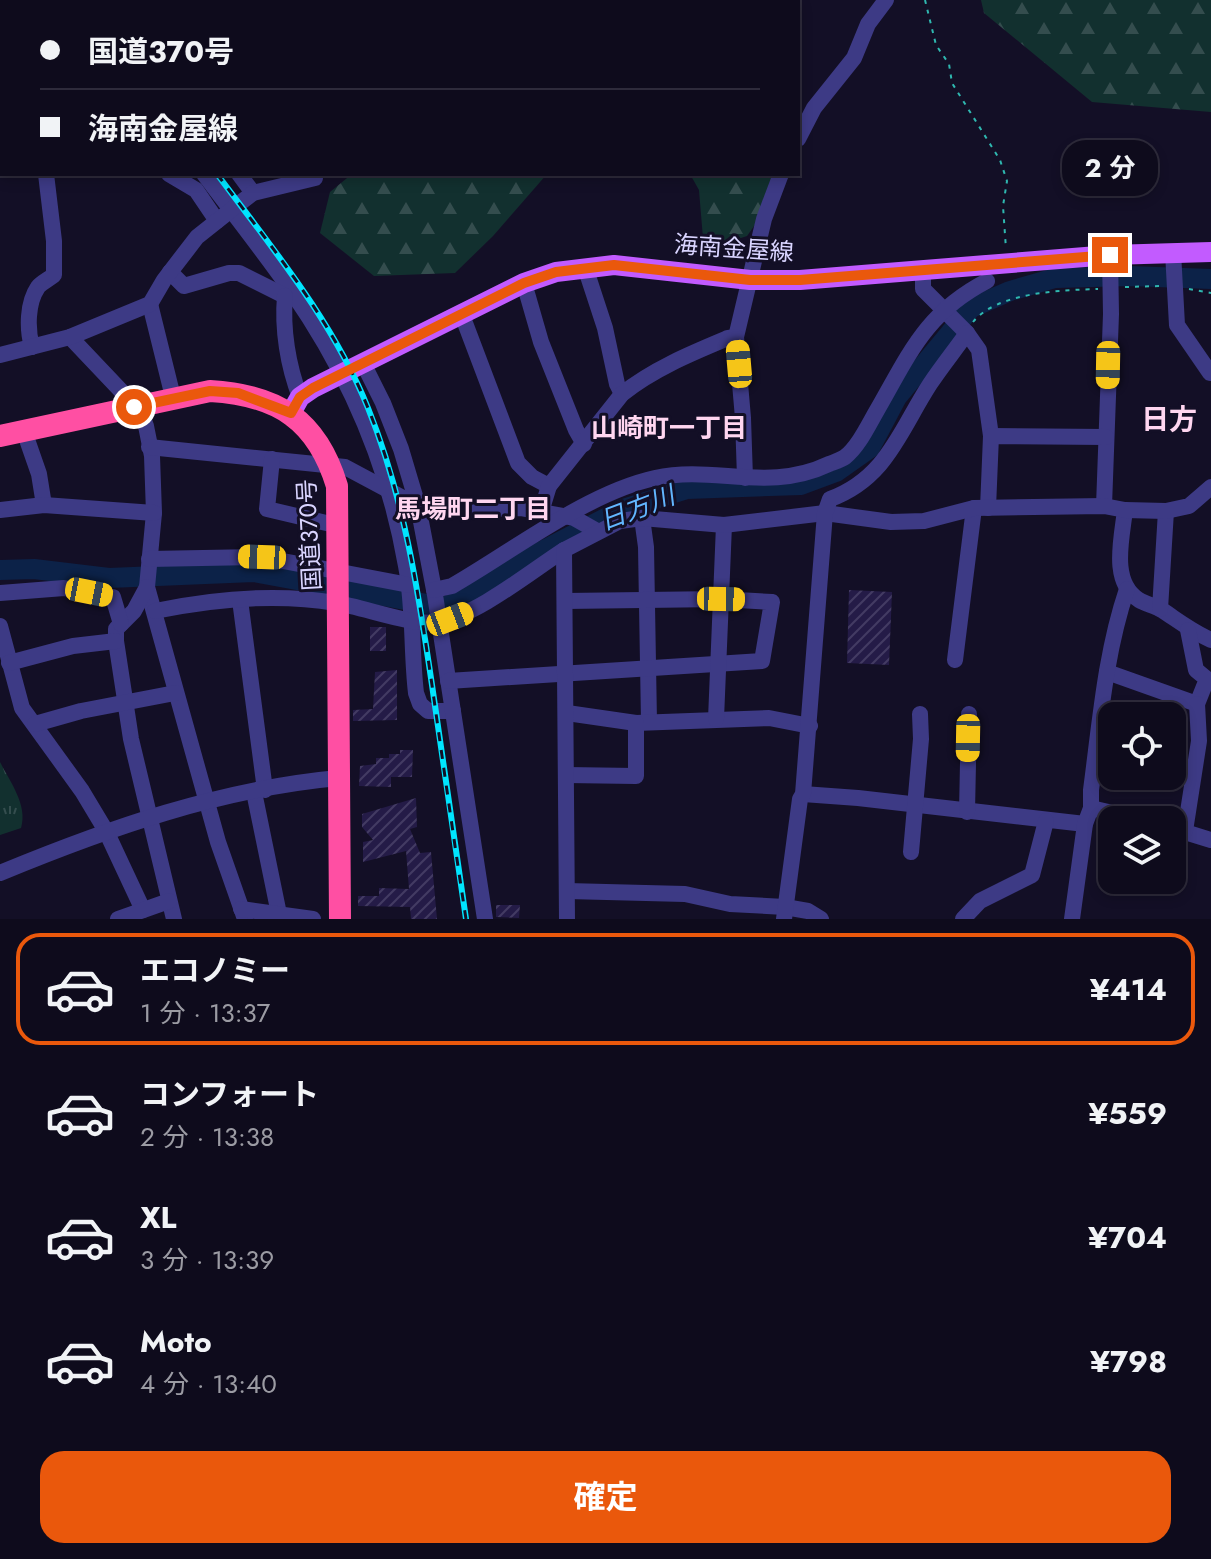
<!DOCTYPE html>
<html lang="ja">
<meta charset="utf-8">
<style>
:root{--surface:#0e0b1c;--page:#171425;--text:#f1f3f6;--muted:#9b9ba3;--line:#2e2b3b;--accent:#ea580c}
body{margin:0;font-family:Jost,"Noto Sans JP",sans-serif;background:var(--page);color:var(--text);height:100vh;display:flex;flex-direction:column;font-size:30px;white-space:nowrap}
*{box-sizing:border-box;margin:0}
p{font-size:26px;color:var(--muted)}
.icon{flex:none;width:44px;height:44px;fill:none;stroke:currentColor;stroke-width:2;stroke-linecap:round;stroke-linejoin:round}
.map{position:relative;height:919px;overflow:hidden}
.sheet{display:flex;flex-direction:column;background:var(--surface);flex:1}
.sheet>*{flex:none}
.guide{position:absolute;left:0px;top:0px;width:800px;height:176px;box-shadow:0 4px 12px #0003,0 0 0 2px var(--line);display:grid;align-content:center;height:176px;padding:0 40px;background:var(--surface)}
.tools{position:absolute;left:1098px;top:702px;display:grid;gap:16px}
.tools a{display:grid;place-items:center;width:88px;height:88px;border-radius:16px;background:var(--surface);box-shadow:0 4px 12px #0003,0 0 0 2px var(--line);font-size:40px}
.end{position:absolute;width:36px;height:36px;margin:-18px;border:10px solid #ea580c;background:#fff;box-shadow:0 0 0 4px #fff}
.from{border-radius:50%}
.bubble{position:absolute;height:56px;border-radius:24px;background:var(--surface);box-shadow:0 4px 12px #0003,0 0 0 2px var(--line);font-size:26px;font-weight:700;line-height:56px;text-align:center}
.car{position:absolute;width:24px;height:48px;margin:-24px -12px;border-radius:10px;box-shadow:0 0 6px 2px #0007;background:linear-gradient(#f5c518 24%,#345 0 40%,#f5c518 0 76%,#345 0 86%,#f5c518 0)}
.guide b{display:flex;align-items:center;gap:28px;height:76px;font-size:30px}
.guide b+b{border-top:2px solid var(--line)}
.guide i{width:20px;height:20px;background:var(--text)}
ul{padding:14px 0 0;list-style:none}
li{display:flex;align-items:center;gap:24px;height:112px;margin:0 16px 12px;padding:0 24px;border:4px solid transparent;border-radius:24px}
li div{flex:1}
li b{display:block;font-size:30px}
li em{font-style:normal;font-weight:700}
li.active{border-color:var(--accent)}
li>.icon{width:72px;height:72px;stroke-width:1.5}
.primary-button{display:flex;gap:16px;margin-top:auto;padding:16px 40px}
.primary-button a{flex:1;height:92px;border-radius:24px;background:var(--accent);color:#fff;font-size:32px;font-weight:700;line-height:92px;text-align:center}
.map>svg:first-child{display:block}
.forest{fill:url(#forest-firs)}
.park{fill:url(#park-tufts)}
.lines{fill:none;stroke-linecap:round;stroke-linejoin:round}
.river{stroke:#0c2248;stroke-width:20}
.building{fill:url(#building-hatch)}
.path{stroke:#2fb8b0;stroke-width:2;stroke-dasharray:4 6;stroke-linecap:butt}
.minor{stroke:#3d3a85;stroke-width:16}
.major{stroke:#c25bff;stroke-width:20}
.highway{stroke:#ff4fa3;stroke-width:22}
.rail-casing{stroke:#00e5ff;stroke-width:6}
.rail{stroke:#130f26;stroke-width:3;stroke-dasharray:9;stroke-linecap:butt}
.route{stroke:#ea580c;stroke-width:10}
.labels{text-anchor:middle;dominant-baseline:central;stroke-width:6;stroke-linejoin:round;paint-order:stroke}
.street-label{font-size:24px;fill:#d9d4ff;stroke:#130f26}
.neighbourhood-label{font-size:26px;font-weight:bold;fill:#ffd6f0;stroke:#130f26}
.water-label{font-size:26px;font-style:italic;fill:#62b6ff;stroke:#130f26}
.quarter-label{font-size:28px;font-weight:bold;fill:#ffd6f0;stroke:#130f26}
</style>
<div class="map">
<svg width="1211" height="919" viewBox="0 0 1211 919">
<defs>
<pattern id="forest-firs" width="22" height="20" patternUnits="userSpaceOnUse" patternTransform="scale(2)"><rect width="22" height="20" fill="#12302f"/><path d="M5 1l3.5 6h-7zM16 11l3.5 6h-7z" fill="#344d4e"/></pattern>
<pattern id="park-tufts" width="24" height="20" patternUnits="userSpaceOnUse" patternTransform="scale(2)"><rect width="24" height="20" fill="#12302f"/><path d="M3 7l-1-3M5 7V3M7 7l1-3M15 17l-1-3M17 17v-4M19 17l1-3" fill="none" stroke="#344d4e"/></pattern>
<pattern id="building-hatch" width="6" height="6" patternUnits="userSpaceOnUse" patternTransform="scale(2)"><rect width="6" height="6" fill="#241b47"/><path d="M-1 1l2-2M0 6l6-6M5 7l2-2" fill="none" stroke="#433b63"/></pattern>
</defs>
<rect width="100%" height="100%" fill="#130f26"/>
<g class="forest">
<polygon points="356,0 791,0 790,2"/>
<polygon points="981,0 1211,0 1211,112 1092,102 984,13"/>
<polygon points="352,174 547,174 493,236 455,273 374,276 320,233 330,192"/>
<polygon points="690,174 774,174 764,212 747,236 704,250 699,190"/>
</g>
<path class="park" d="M0 762C10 782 28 805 21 828L0 835Z"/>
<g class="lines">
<polyline class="river" points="0,570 34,569 109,578 254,572 443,607 463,600 511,567 623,509 687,489 801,485 836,472 870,448 897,397 971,308 1010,291 1055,278 1130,276 1211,279"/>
</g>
<g class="building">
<polygon points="849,590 892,592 889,665 847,663"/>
<rect x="370" y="627" width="16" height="24"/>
<polygon points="397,670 397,720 353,721 353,710 373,709 375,672"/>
<polygon points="400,750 413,750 412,777 391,777 391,787 359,786 360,766 376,764 376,758 389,758 389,754 400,754"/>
<polygon points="416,798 417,827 410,829 420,853 431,852 437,919 411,919 410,907 358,906 358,896 379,896 379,888 409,889 406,851 363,862 363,842 373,840 362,827 362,814"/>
<polygon points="496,905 520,905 519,918 496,917"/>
</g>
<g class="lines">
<g class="path">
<polyline points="925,0 936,45 949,64 952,83 1000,160 1007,181 1003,206 1006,249"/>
<polyline points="1125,287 1162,286"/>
<polyline points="1189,289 1211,293"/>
<path d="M973 322C997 292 1062 290 1098 289"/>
</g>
<g class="minor">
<polyline points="79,0 81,2"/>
<polyline points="118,0 119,2"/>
<polyline points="224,2 224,0"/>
<polyline points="275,2 275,0"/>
<polyline points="798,139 814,108 854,58 868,24 886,0"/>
<polyline points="169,174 196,190 217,221"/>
<path d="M204 174C233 213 264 252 292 292 349 374 389 467 406 566 414 608 411 651 416 693L420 704 428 711H453"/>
<polyline points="239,174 253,193"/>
<polyline points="1173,252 1177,325 1210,373"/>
<polyline points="585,267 605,328 617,384 622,394"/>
<polyline points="170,272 184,286 229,273 239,273 285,296"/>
<polyline points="923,272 923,289 967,333 979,350 991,436"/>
<polyline points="524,283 541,342 576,430 584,444"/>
<path d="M285 296C282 329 288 366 300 397"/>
<polyline points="150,304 173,397"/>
<polyline points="462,315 518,463 532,477 549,486"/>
<polyline points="70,337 125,395 143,418 146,426 152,456 154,513 147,587 218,842 245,919"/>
<path d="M32 347C27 329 27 303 38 287 41 283 49 279 54 275V241L46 174"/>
<polyline points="0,355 70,337 150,304 164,280 197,237 231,210 253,193 315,178"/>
<polyline points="363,363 383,403 401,449 418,506 435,595 485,919"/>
<polyline points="24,431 39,474 44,505"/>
<polyline points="149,447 345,467 418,506 460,510 520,508 574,518 597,531"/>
<polyline points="272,459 267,509 339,526"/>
<polyline points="745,478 743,418 736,337 764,219 781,174"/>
<polyline points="1104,506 1111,314 1110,255"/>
<polyline points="988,508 991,436 1106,437"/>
<polyline points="0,510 44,505 154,513"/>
<path d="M1125 510C1122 538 1110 582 1139 600 1146 604 1155 606 1162 610 1180 622 1191 631 1211 640"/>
<path d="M541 512 549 486 622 394C653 369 692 353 728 338L736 337"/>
<polyline points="642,518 646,547 649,722"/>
<polyline points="149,559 262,557 409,585"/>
<polyline points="147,587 134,611 116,629 116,641 131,739 174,919"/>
<path d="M434 590 452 586C513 551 587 493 655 478 715 465 768 493 829 464 834 462 841 460 845 457 858 447 868 426 876 412 909 355 925 313 987 281"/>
<polyline points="0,593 64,588 113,597 121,624"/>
<polyline points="240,600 265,790"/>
<polyline points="1160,609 1166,511"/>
<path d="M155 611C213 599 277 593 336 603 364 607 412 626 438 622 476 616 530 572 564 550"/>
<polyline points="0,626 22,708 82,791 106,831 143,910"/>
<polyline points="955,660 974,508"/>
<polyline points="9,663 73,646 116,641"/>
<polyline points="1107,672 1197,704 1207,679 1196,670 1188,630"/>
<polyline points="448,681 762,661 772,602 721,599 565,601"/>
<polyline points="567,713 636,723 769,718 810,726"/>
<polyline points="716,719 724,525"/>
<polyline points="35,724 81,711 175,693"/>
<polyline points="566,775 636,776 636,723"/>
<polyline points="254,792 279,914"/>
<polyline points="803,794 858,798 1085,824"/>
<polyline points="1091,808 1143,820"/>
<polyline points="967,812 969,714"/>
<polyline points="1172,828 1211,840"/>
<polyline points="1185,831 1199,741 1197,704"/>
<polyline points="911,852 921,739 920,714"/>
<path d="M0 873C109 828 220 789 338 778"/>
<polyline points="567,891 685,894 730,904 785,907 808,911 821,919"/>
<polyline points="241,909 313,919"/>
<polyline points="118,919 169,901"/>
<polyline points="567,919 564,550 620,521 642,518 724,525 825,513 891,522 924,521 974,508 1104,506 1125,510 1166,511 1189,506 1211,487"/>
<path d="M784 919 800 799 803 794 825 513 830 499C887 478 900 430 930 384 942 366 955 350 967 333"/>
<polyline points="963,919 980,901 1032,875 1046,821"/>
<path d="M1072 919 1085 824 1091 808V790C1100 723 1105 654 1127 589"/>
</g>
<polyline class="major" points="291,413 300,397 313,388 524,283 556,272 614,265 750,280 800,280 1110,255 1211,252"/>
<path class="highway" d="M0 436 210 391C278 395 317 420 337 486L340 919"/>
<defs>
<g id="rail">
<polyline points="91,0 92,2"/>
<polyline points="107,0 108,2"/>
<path d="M217 174C272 248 333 321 368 408 404 497 418 590 432 685 443 763 454 841 466 919"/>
</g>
</defs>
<use href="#rail" class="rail-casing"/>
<use href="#rail" class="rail"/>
</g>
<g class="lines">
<polyline class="route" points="134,407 210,391 238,393 291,413 300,397 313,388 524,283 556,272 614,265 750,280 800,280 1110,255"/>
</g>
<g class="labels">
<g class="street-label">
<text transform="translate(734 248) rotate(4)">海南金屋線</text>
<text transform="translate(309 535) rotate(-93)">国道370号</text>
</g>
<g class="neighbourhood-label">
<text x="669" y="428">山崎町一丁目</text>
<text x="473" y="509">馬場町二丁目</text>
</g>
<g class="water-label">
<text transform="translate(637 508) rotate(-21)">日方川</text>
</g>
<g class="quarter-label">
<text x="1169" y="419">日方</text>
</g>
</g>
</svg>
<div class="tools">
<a><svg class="icon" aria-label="locate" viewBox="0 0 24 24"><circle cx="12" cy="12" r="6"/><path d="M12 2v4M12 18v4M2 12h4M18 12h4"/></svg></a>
<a><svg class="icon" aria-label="layers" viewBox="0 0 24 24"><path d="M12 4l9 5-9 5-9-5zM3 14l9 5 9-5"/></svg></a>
</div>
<i class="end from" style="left:134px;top:407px"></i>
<i class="end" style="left:1110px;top:255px"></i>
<div class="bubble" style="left:1062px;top:140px;width:96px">2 分</div>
<i class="car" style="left:739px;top:364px;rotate:355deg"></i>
<i class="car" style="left:1108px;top:365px;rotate:181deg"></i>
<i class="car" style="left:262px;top:557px;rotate:272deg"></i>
<i class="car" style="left:89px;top:592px;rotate:101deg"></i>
<i class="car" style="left:721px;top:599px;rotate:91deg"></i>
<i class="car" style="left:450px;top:619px;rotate:69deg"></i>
<i class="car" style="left:968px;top:738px;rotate:181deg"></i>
<div class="guide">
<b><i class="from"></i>国道370号</b>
<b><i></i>海南金屋線</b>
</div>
</div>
<section class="sheet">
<ul>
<li class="active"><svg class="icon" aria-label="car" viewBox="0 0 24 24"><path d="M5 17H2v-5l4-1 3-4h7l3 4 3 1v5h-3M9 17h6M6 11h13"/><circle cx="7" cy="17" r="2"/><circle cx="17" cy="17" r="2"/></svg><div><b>エコノミー</b><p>1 分 · 13:37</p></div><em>¥414</em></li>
<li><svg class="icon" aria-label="car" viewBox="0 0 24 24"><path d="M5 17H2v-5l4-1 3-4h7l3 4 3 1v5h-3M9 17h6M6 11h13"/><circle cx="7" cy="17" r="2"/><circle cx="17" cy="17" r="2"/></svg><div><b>コンフォート</b><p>2 分 · 13:38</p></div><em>¥559</em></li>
<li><svg class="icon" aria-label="car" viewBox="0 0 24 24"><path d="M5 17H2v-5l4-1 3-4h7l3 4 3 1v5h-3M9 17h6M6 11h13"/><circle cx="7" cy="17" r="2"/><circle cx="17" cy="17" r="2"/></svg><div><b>XL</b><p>3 分 · 13:39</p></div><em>¥704</em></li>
<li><svg class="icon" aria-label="car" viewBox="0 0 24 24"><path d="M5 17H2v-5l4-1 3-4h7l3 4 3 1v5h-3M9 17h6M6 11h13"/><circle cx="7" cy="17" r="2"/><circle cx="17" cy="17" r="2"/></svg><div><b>Moto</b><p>4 分 · 13:40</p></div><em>¥798</em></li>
</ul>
<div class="primary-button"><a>確定</a></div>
</section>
